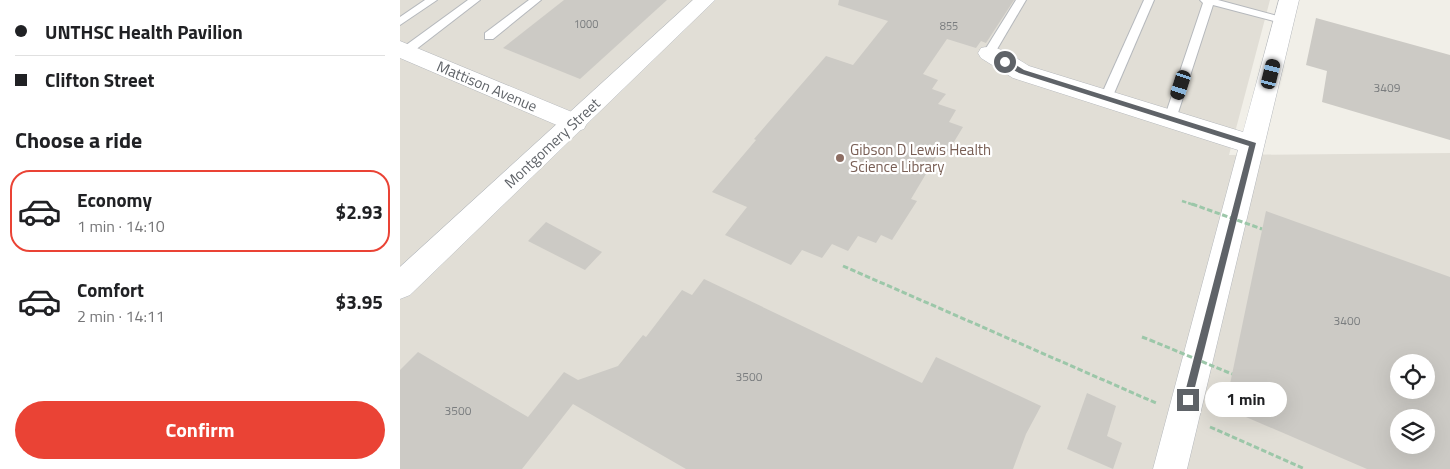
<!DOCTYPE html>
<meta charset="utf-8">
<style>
:root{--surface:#fff;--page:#f6f6f6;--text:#202124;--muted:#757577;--line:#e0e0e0;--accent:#ea4335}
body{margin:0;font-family:"Titillium Web",sans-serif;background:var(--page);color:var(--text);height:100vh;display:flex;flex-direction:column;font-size:19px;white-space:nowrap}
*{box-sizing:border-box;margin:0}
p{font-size:16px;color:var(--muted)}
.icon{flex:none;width:28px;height:28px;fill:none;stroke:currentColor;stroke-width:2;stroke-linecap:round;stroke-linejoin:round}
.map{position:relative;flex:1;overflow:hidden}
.sheet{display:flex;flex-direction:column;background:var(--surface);width:400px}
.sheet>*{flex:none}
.top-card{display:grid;align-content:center;height:110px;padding:0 15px;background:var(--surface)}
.buttons{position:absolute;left:990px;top:354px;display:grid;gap:10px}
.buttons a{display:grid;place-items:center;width:45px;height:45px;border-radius:50%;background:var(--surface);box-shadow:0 5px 20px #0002;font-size:25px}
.end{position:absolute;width:22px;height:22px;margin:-11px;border:6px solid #5f6368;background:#fff;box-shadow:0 0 0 2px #fff}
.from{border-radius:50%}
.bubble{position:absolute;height:35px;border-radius:18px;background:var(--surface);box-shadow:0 5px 20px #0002;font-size:16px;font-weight:700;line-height:35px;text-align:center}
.car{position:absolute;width:15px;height:30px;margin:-15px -8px;border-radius:6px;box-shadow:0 0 4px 1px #0007;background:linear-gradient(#222 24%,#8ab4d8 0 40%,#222 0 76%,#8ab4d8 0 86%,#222 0)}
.top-card b{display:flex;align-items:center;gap:18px;height:48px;font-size:19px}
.top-card b+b{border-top:1px solid var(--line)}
.top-card i{width:12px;height:12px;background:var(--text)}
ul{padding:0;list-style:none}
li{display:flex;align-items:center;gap:15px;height:82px;margin:0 10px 8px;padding:0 5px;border:2px solid transparent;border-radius:20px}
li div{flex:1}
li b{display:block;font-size:19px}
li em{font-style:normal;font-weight:700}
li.current{border-color:var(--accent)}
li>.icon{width:45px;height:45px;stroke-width:1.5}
h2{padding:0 15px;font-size:22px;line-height:60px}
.button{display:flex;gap:10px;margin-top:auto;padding:10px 15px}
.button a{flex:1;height:58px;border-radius:30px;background:var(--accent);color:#fff;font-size:20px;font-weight:700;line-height:58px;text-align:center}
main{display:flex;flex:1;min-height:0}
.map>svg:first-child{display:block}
.education{fill:#e1ded6;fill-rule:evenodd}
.building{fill:#cccac5;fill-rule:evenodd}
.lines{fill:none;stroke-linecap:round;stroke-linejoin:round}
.lane-casing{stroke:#b5b8bc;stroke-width:2}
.street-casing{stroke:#b5b8bc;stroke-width:1}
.secondary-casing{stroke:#b6babf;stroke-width:1}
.path-far1{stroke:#9cc7a9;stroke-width:2.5;stroke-dasharray:4.5 2;stroke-linecap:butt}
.path{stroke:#9cc7a9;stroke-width:3;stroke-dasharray:5.5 2.5;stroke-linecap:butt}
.lane{fill:#fff;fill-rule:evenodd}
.street{fill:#fff;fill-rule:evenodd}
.secondary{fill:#fff;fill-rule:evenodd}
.path-bridge-far1{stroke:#9cc7a9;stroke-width:2.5;stroke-dasharray:4.5 2;stroke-linecap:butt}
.path-bridge{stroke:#9cc7a9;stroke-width:3;stroke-dasharray:5.5 2.5;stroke-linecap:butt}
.route{fill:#5f6368}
.education-dot{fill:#8d6e63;stroke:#fff;stroke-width:2}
.labels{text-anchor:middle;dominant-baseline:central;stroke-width:4.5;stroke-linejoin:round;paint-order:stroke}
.far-number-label{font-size:11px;fill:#7a7d7f}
.number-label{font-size:12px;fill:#7a7d7f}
.street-label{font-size:15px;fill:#5f6368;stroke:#fff}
.education-label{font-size:15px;fill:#785e54;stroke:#fff;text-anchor:start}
</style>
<main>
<section class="sheet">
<div class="top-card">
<b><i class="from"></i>UNTHSC Health Pavilion</b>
<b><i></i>Clifton Street</b>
</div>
<h2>Choose a ride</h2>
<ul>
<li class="current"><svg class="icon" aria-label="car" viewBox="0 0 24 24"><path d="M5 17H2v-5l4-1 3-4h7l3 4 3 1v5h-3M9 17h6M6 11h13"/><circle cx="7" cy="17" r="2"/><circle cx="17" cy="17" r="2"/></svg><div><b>Economy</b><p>1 min · 14:10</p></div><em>$2.93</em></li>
<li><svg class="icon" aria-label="car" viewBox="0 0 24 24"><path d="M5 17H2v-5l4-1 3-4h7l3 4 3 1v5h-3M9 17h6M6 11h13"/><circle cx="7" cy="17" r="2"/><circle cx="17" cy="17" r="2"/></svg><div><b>Comfort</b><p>2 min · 14:11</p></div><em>$3.95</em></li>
</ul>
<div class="button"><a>Confirm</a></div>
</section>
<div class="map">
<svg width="1050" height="469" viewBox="0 0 1050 469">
<rect width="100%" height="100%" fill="#f1efe8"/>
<path class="education" d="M0 0H870L829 155 1050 153V469H0ZM999 362H1026V390H999ZM999 418H1026V445H999Z"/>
<g class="building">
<polygon points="164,0 267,0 180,79 103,48"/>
<polygon points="439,0 614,0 586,43 581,41 576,48 547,39 523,74 538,80 532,89 546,94 538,104 556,110 549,122 563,127 546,155 539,152 511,199 517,201 492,240 481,235 476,243 458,236 448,251 432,244 422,258 402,250 391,265 325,235 347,207 312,192 356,140 354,139 426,56 453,65 488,21 438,5"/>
<polygon points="916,18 1050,55 1050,140 922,102 927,71 906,65"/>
<path d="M866 211 1050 277V469H967L825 408ZM999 362H1026V390H999ZM999 418H1026V445H999Z"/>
<polygon points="146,222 202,252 185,270 128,241"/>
<polygon points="304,279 522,383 536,357 641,406 626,434 613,469 286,469 173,404 122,469 0,469 0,370 18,352 128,417 164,372 178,380 218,366 243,335 246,337 282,290 292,295"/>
<polygon points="687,393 716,406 707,436 722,443 713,469 667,449"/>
</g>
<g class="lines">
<defs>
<g id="lane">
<polygon points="25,0 37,0 0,25 0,17"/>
<polygon points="68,0 80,0 10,54 2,54 2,48"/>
<polygon points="129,0 141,0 93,39 85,39 85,33"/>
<polygon points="616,0 626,0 593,56 585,56 583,53"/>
<polygon points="744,0 754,0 712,98 706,102 702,101 700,98"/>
<polygon points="800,0 818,0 889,19 890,21 885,24 813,5 776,119 770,123 764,119 803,3"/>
</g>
<g id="street">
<path d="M879 0H899L787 469H753L838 150 613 78 581 58 578 53 581 48C598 43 615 58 629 66L843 132Z"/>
<polygon points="0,41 184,117 187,123 184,129 175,132 166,129 0,58"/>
</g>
<polygon id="secondary" points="293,0 315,0 10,295 0,299 0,267"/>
</defs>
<use href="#lane" class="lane-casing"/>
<use href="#street" class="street-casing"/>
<use href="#secondary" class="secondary-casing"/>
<polyline class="path-far1" points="782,201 791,204"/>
<g class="path">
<polyline points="443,266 756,403"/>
<polyline points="742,337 750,340"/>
<polyline points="810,427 905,469"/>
</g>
<use href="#lane" class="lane"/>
<use href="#street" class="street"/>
<use href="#secondary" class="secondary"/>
<polyline class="path-bridge-far1" points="791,204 795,205"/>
<g class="path-bridge">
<polyline points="792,204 862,229"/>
<polyline points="750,340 832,374"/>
</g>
</g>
<polygon class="route" points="603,60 608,60 624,70 856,143 791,403 785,403 783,400 849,146 619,73 603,64"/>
<circle class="education-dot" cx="440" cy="158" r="5"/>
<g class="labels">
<g class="far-number-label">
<text x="186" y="24">1000</text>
<text x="549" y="26">855</text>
</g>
<g class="number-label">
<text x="987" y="87">3409</text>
<text x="947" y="320">3400</text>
<text x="349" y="376">3500</text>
<text x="58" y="410">3500</text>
</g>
<g class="street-label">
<text transform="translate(87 86) rotate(23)">Mattison Avenue</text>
<text transform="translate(152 143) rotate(-43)">Montgomery Street</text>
</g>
<g class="education-label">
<text x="450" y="149">Gibson D Lewis Health<tspan x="450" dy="17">Science Library</tspan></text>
</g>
</g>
</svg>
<div class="buttons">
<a><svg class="icon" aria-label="locate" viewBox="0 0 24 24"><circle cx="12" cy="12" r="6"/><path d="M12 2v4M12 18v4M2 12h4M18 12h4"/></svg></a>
<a><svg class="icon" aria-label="layers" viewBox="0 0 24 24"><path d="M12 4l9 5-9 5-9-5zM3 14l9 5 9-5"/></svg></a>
</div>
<i class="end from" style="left:605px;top:62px"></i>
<i class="end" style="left:788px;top:400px"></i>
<div class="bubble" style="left:805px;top:382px;width:82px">1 min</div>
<i class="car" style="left:871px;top:74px;rotate:14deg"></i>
<i class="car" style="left:781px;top:85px;rotate:198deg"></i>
</div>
</main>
